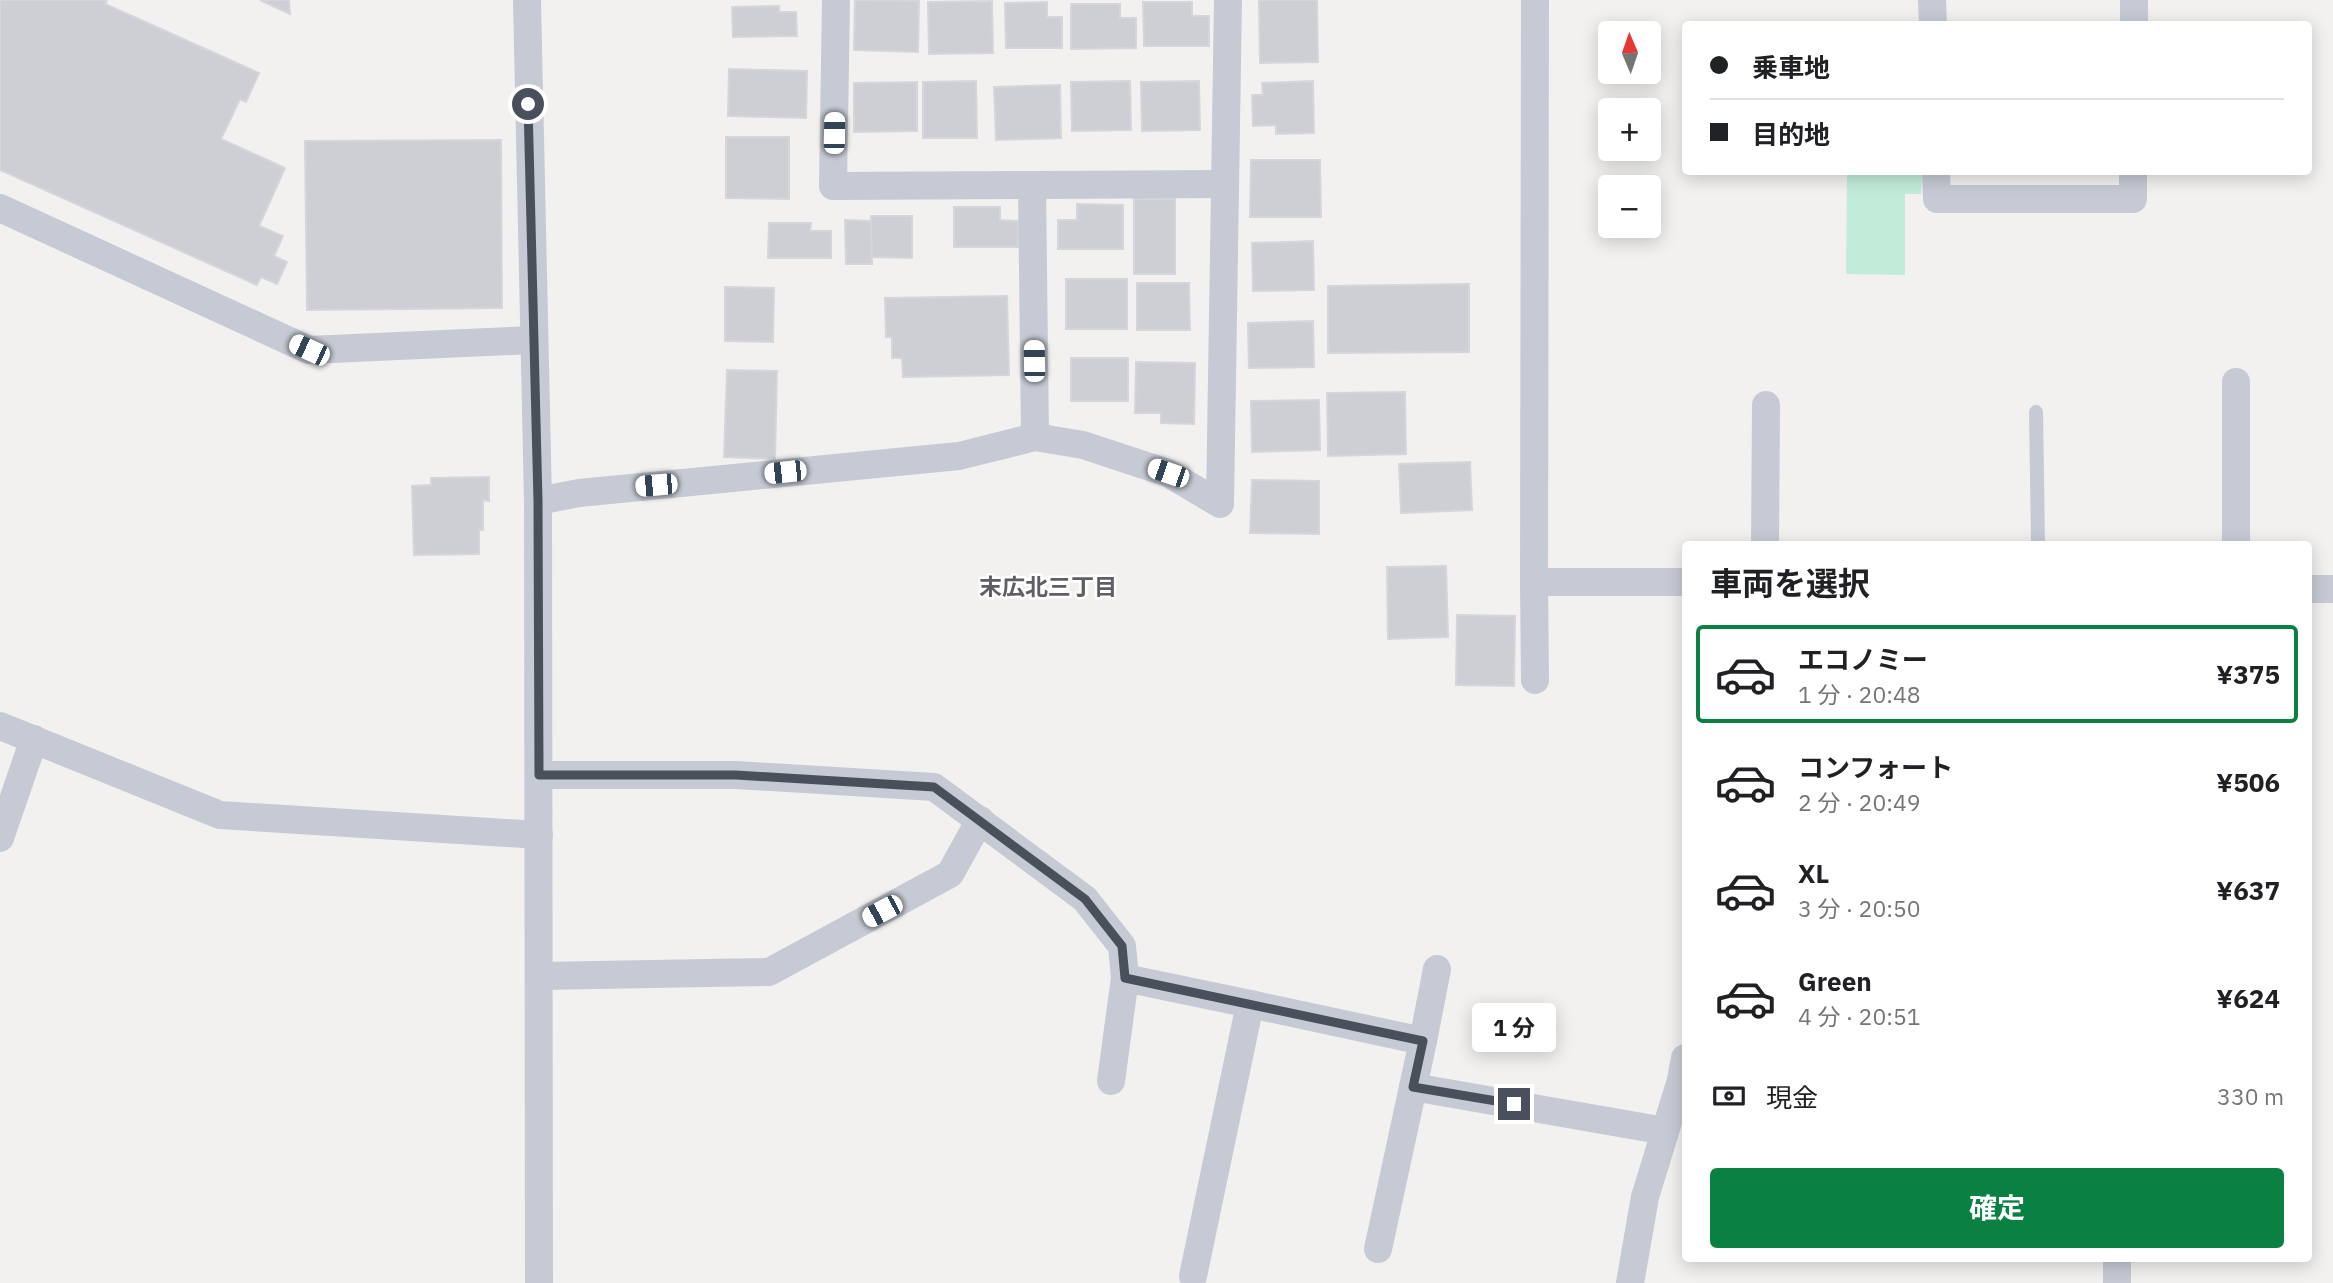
<!DOCTYPE html>
<html lang="ja">
<meta charset="utf-8">
<style>
:root{--surface:#fff;--page:#f2f2f2;--text:#202124;--muted:#757577;--line:#e0e0e0;--accent:#0b8043}
body{margin:0;font-family:"IBM Plex Sans","Noto Sans JP",sans-serif;background:var(--page);color:var(--text);height:100vh;display:flex;flex-direction:column;font-size:26px;white-space:nowrap}
*{box-sizing:border-box;margin:0}
p{font-size:23px;color:var(--muted)}
.icon{flex:none;width:38px;height:38px;fill:none;stroke:currentColor;stroke-width:2;stroke-linecap:round;stroke-linejoin:round}
.map{position:relative;flex:1;overflow:hidden}
.drawer{position:absolute;left:1682px;top:541px;width:630px;height:721px;display:flex;flex-direction:column;background:var(--surface);border-radius:7px;box-shadow:0 4px 18px #0003}
.drawer>*{flex:none}
.banner{position:absolute;left:1682px;top:21px;width:630px;height:154px;border-radius:7px;box-shadow:0 4px 18px #0003;display:grid;align-content:center;height:154px;padding:0 28px;background:var(--surface)}
.needle{width:46px;rotate:358deg}
.fabs{position:absolute;left:1598px;top:21px;display:grid;gap:14px}
.fabs a{display:grid;place-items:center;width:63px;height:63px;border-radius:7px;background:var(--surface);box-shadow:0 4px 18px #0003;font-size:35px}
.end{position:absolute;width:32px;height:32px;margin:-16px;border:9px solid #49505c;background:#fff;box-shadow:0 0 0 4px #fff}
.from{border-radius:50%}
.bubble{position:absolute;height:49px;border-radius:7px;background:var(--surface);box-shadow:0 4px 18px #0003;font-size:23px;font-weight:700;line-height:49px;text-align:center}
.car{position:absolute;width:21px;height:42px;margin:-21px -10px;border-radius:9px;box-shadow:0 0 5px 2px #0007;background:linear-gradient(#fff 24%,#345 0 40%,#fff 0 76%,#345 0 86%,#fff 0)}
.banner b{display:flex;align-items:center;gap:24px;height:66px;font-size:26px}
.banner b+b{border-top:2px solid var(--line)}
.banner i{width:18px;height:18px;background:var(--text)}
ul{padding:0;list-style:none}
li{display:flex;align-items:center;gap:21px;height:98px;margin:0 14px 10px;padding:0 14px;border:4px solid transparent;border-radius:7px}
li div{flex:1}
li b{display:block;font-size:26px}
li em{font-style:normal;font-weight:700}
li.active{border-color:var(--accent)}
li>.icon{width:63px;height:63px;stroke-width:1.5}
h2{padding:0 28px;font-size:32px;line-height:84px}
.pay{display:flex;align-items:center;gap:18px;height:77px;padding:0 28px;font-size:26px}
.pay p{margin-inline-start:auto}
.action{display:flex;gap:14px;margin-top:auto;padding:14px 28px}
.action a{flex:1;height:80px;border-radius:7px;background:var(--accent);color:#fff;font-size:28px;font-weight:700;line-height:80px;text-align:center}
.map>svg:first-child{display:block}
.green{fill:#c2ecd9}
.building{fill:#cdcfd4;stroke:#d5d6db;stroke-width:2}
.lines{fill:none;stroke-linecap:round;stroke-linejoin:round}
.service{stroke:#c5cad4;stroke-width:14}
.minor{stroke:#c5cad4;stroke-width:28}
.route{stroke:#49505c;stroke-width:9}
.labels{text-anchor:middle;dominant-baseline:central;stroke-width:5;stroke-linejoin:round;paint-order:stroke}
.neighbourhood-label{font-size:23px;font-weight:bold;fill:#5d5f65;stroke:#fff}
</style>
<div class="map">
<svg width="2333" height="1283" viewBox="0 0 2333 1283">
<rect width="100%" height="100%" fill="#f2f1f0"/>
<polygon class="green" points="1847,172 1922,172 1921,194 1905,194 1905,275 1846,274"/>
<g class="building">
<polygon points="0,0 107,0 105,4 259,73 246,102 240,99 221,139 285,168 259,226 283,236 274,256 287,262 277,284 261,277 257,285 0,170"/>
<polygon points="260,0 289,0 290,14"/>
<polygon points="855,0 919,1 918,52 854,50"/>
<polygon points="1259,0 1317,0 1318,62 1260,63"/>
<polygon points="992,1 993,53 929,54 928,2"/>
<polygon points="1047,2 1047,17 1062,17 1062,48 1006,48 1005,3"/>
<polygon points="1143,2 1192,2 1192,16 1209,16 1209,46 1144,46"/>
<polygon points="1071,4 1120,4 1120,18 1136,18 1136,48 1071,49"/>
<polygon points="779,6 779,12 796,12 797,36 733,37 732,7"/>
<polygon points="729,69 807,71 806,118 728,116"/>
<polygon points="976,81 977,138 923,138 923,82"/>
<polygon points="1130,81 1131,130 1072,131 1071,82"/>
<polygon points="1199,81 1200,130 1142,131 1141,82"/>
<polygon points="1313,81 1314,133 1276,134 1276,125 1253,126 1252,95 1263,95 1262,83"/>
<polygon points="917,82 917,131 854,132 854,83"/>
<polygon points="1060,85 1061,138 996,140 994,87"/>
<polygon points="726,137 789,137 789,199 726,198"/>
<polygon points="501,140 502,308 307,310 305,141"/>
<polygon points="1251,160 1320,160 1321,217 1250,217"/>
<rect x="1134" y="199" width="41" height="75"/>
<polygon points="1077,204 1123,205 1123,249 1058,249 1058,220 1077,220"/>
<polygon points="954,207 1000,207 1000,220 1018,221 1018,247 954,247"/>
<polygon points="871,216 912,216 912,258 871,257"/>
<polygon points="845,220 871,221 872,264 846,264"/>
<polygon points="769,223 811,223 810,231 831,231 831,258 768,258"/>
<polygon points="1313,241 1314,290 1253,291 1252,243"/>
<rect x="1066" y="279" width="61" height="50"/>
<polygon points="1137,283 1189,283 1190,330 1137,330"/>
<polygon points="1469,284 1469,352 1328,353 1328,286"/>
<polygon points="725,287 774,288 773,342 725,341"/>
<polygon points="1007,296 1009,375 903,377 902,358 892,358 892,337 886,337 885,298"/>
<polygon points="1313,321 1314,367 1249,368 1248,323"/>
<rect x="1071" y="358" width="57" height="43"/>
<polygon points="1136,362 1195,363 1194,424 1161,423 1161,413 1135,413"/>
<polygon points="727,370 777,371 775,459 724,457"/>
<polygon points="1405,392 1406,454 1328,456 1327,393"/>
<polygon points="1319,400 1320,450 1252,452 1251,401"/>
<polygon points="1470,462 1472,510 1401,513 1399,464"/>
<polygon points="489,477 489,501 483,500 483,530 479,530 479,554 414,555 412,486 431,485 431,478"/>
<polygon points="1252,480 1319,481 1319,534 1250,533"/>
<polygon points="1446,566 1448,637 1388,639 1387,567"/>
<polygon points="1457,615 1515,616 1514,686 1456,685"/>
</g>
<g class="lines">
<polyline class="service" points="2036,412 2038,544"/>
<g class="minor">
<polyline points="527,0 538,501 539,1283"/>
<polyline points="836,0 833,186 1032,185 1035,437"/>
<polyline points="1535,0 1534,582 1685,582"/>
<polyline points="1932,0 1933,24"/>
<polyline points="2134,24 2134,0"/>
<polyline points="1936,172 1937,199 2133,199 2133,172"/>
<polyline points="1032,185 1225,184"/>
<polyline points="0,208 309,350 533,340"/>
<polyline points="2236,382 2236,544"/>
<polyline points="538,501 579,493 959,456 1035,437 1083,445 1168,473 1220,504 1228,0"/>
<polyline points="1765,544 1766,405"/>
<polyline points="1534,582 1535,680"/>
<polyline points="2308,589 2333,589"/>
<polyline points="0,726 220,815 539,835"/>
<polyline points="539,775 736,775 934,787 1085,899 1122,946 1125,978 1111,1081"/>
<polyline points="0,838 34,739"/>
<polyline points="540,976 769,972 950,874 980,820"/>
<polyline points="1125,978 1250,1004 1193,1276"/>
<polyline points="1250,1004 1423,1041 1437,969"/>
<polyline points="1413,1087 1665,1131"/>
<polyline points="1378,1249 1423,1041"/>
<polyline points="2117,1258 2117,1283"/>
<polyline points="1630,1283 1645,1197 1681,1080 1685,1058"/>
</g>
</g>
<g class="lines">
<polyline class="route" points="528,104 538,501 539,775 736,775 934,787 1085,899 1122,946 1125,978 1423,1041 1413,1087 1514,1104"/>
</g>
<g class="labels">
<g class="neighbourhood-label">
<text x="1048" y="586">末広北三丁目</text>
</g>
</g>
</svg>
<div class="fabs">
<a><svg class="needle" viewBox="-14 -14 28 28"><path d="M0-13l5 13h-10z" fill="#e53935"/><path d="M0 13l5-13h-10z" fill="#757577"/></svg></a>
<a>+</a>
<a>−</a>
</div>
<i class="end from" style="left:528px;top:104px"></i>
<i class="end" style="left:1514px;top:1104px"></i>
<div class="bubble" style="left:1472px;top:1003px;width:84px">1 分</div>
<i class="car" style="left:834px;top:133px;rotate:1deg"></i>
<i class="car" style="left:309px;top:350px;rotate:295deg"></i>
<i class="car" style="left:1034px;top:361px;rotate:359deg"></i>
<i class="car" style="left:785px;top:472px;rotate:264deg"></i>
<i class="car" style="left:1168px;top:473px;rotate:289deg"></i>
<i class="car" style="left:656px;top:485px;rotate:265deg"></i>
<i class="car" style="left:882px;top:911px;rotate:242deg"></i>
<div class="banner">
<b><i class="from"></i>乗車地</b>
<b><i></i>目的地</b>
</div>
<section class="drawer">
<h2>車両を選択</h2>
<ul>
<li class="active"><svg class="icon" aria-label="car" viewBox="0 0 24 24"><path d="M5 17H2v-5l4-1 3-4h7l3 4 3 1v5h-3M9 17h6M6 11h13"/><circle cx="7" cy="17" r="2"/><circle cx="17" cy="17" r="2"/></svg><div><b>エコノミー</b><p>1 分 · 20:48</p></div><em>¥375</em></li>
<li><svg class="icon" aria-label="car" viewBox="0 0 24 24"><path d="M5 17H2v-5l4-1 3-4h7l3 4 3 1v5h-3M9 17h6M6 11h13"/><circle cx="7" cy="17" r="2"/><circle cx="17" cy="17" r="2"/></svg><div><b>コンフォート</b><p>2 分 · 20:49</p></div><em>¥506</em></li>
<li><svg class="icon" aria-label="car" viewBox="0 0 24 24"><path d="M5 17H2v-5l4-1 3-4h7l3 4 3 1v5h-3M9 17h6M6 11h13"/><circle cx="7" cy="17" r="2"/><circle cx="17" cy="17" r="2"/></svg><div><b>XL</b><p>3 分 · 20:50</p></div><em>¥637</em></li>
<li><svg class="icon" aria-label="car" viewBox="0 0 24 24"><path d="M5 17H2v-5l4-1 3-4h7l3 4 3 1v5h-3M9 17h6M6 11h13"/><circle cx="7" cy="17" r="2"/><circle cx="17" cy="17" r="2"/></svg><div><b>Green</b><p>4 分 · 20:51</p></div><em>¥624</em></li>
</ul>
<div class="pay"><svg class="icon" aria-label="cash" viewBox="0 0 24 24"><path d="M3 7h18v10H3z"/><circle cx="12" cy="12" r="2"/></svg>現金<p>330 m</p></div>
<div class="action"><a>確定</a></div>
</section>
</div>
